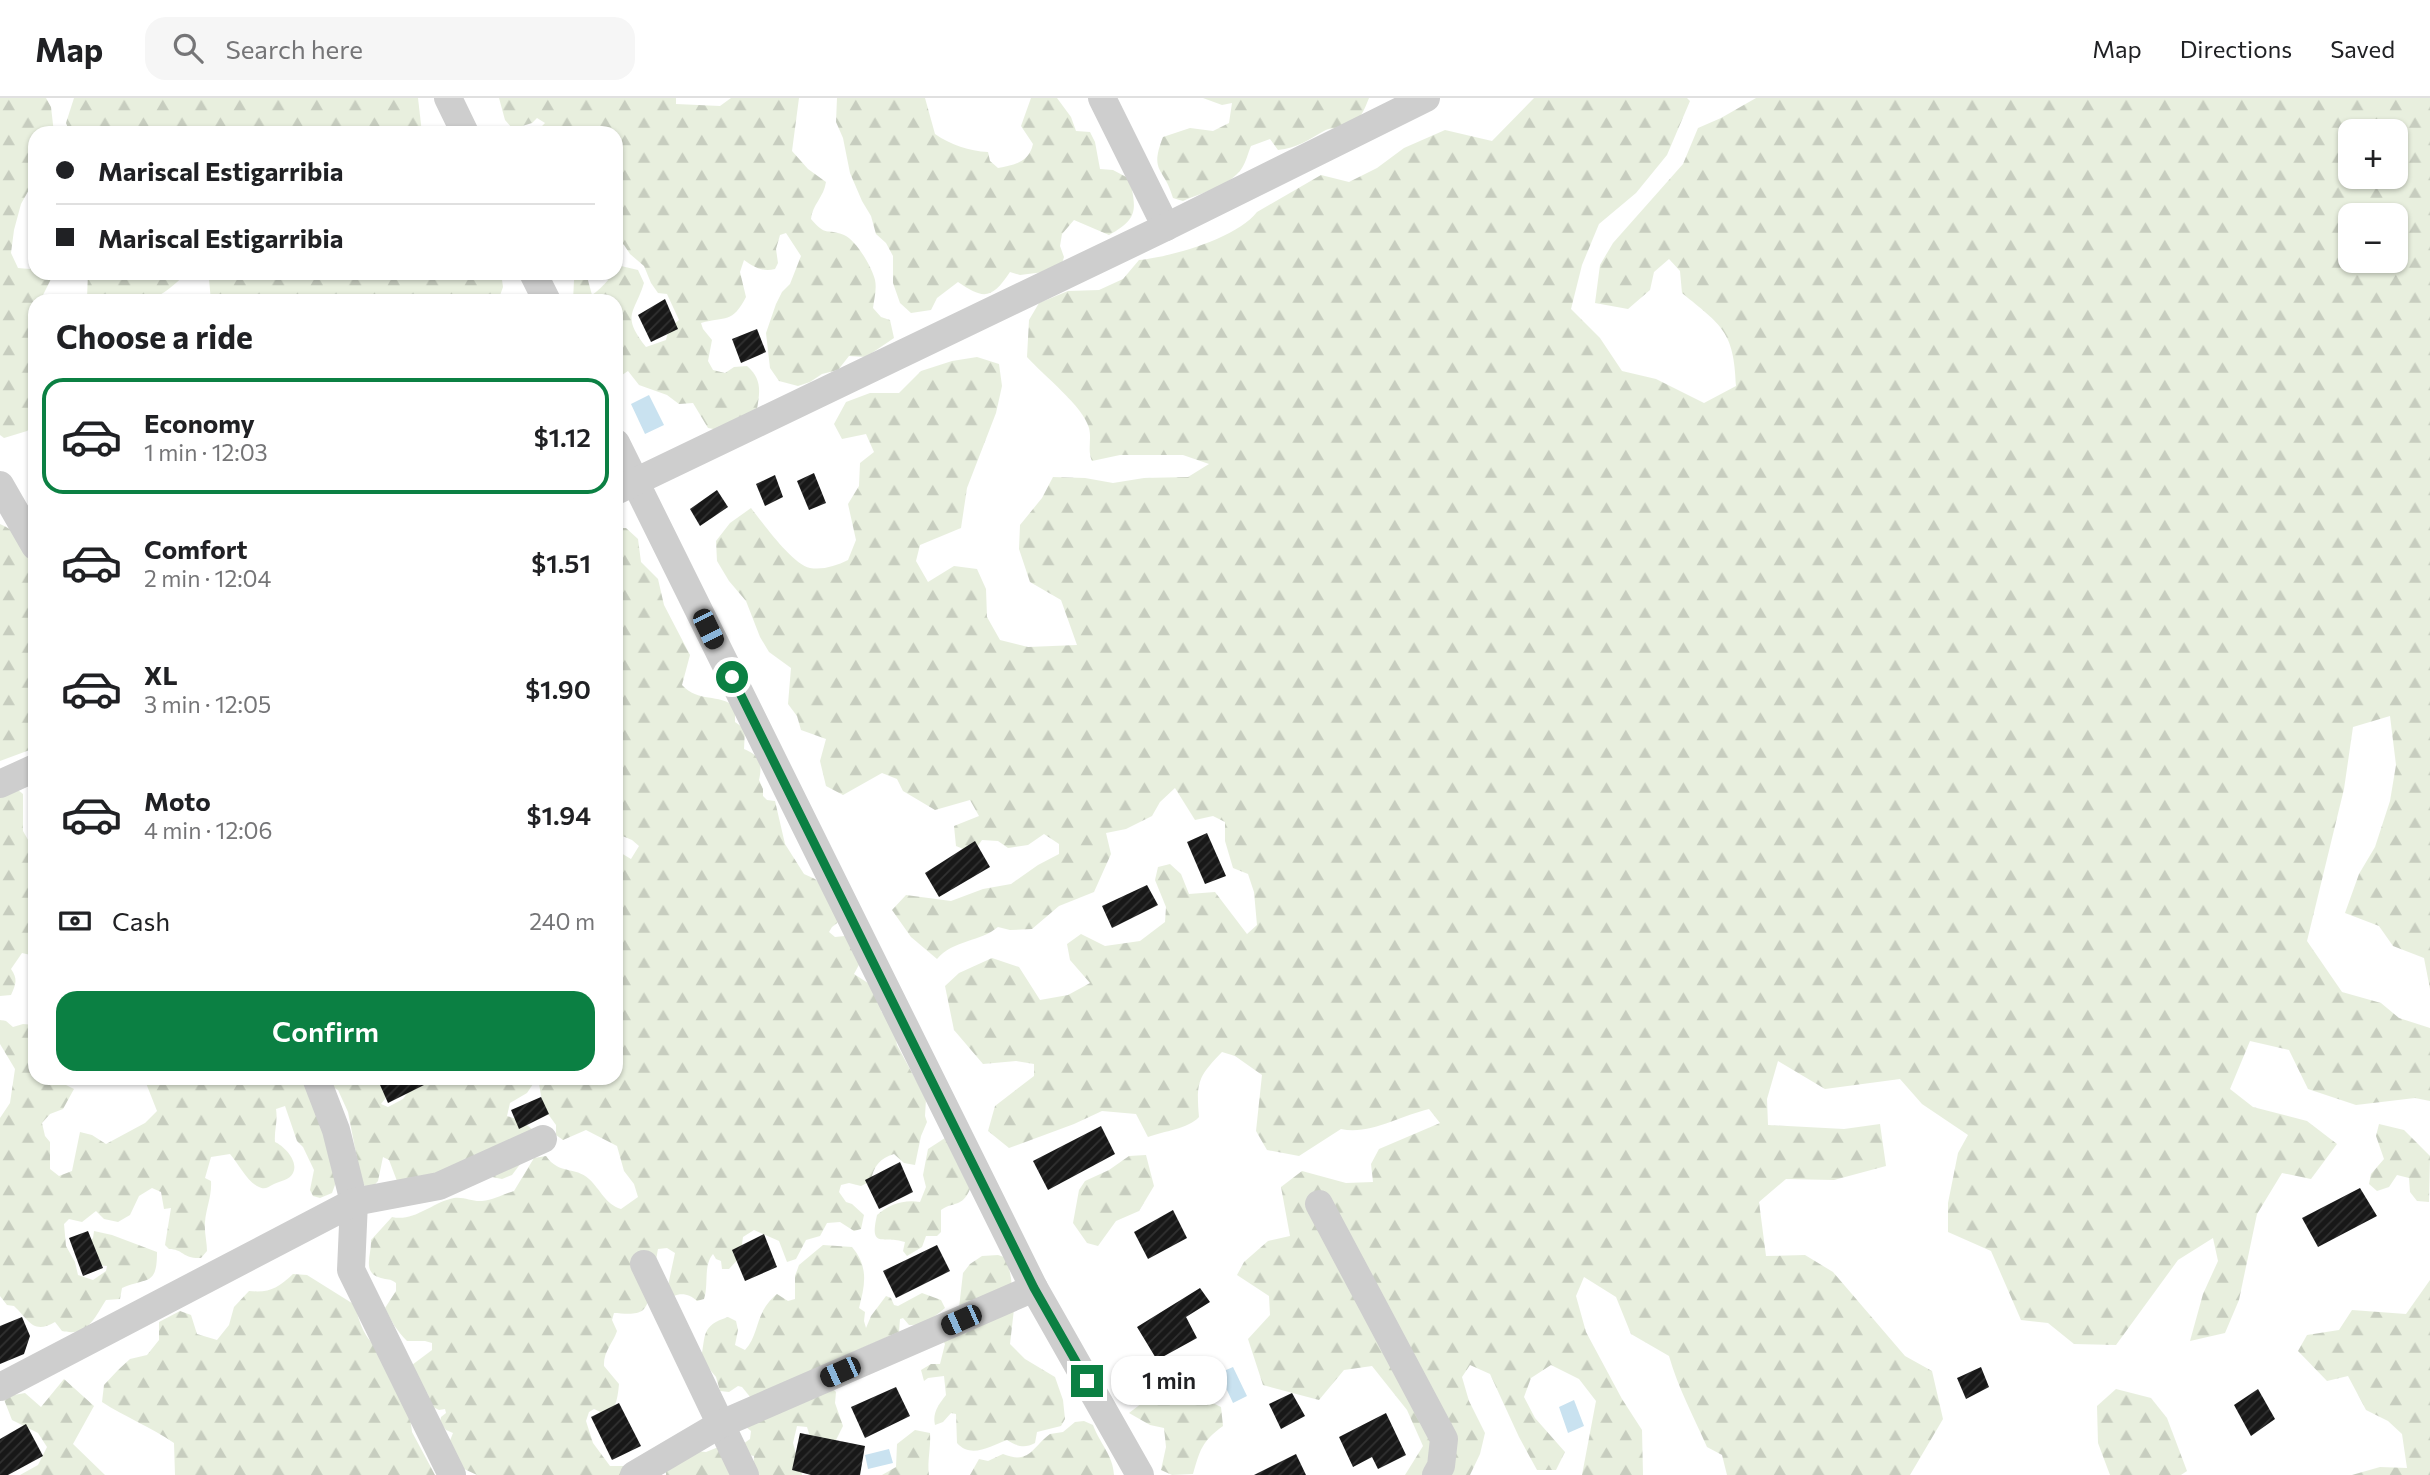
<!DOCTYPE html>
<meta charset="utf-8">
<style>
:root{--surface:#fff;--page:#f6f6f6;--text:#202124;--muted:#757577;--line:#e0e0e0;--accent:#0b8043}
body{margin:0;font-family:Commissioner,sans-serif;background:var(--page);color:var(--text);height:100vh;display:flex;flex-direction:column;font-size:26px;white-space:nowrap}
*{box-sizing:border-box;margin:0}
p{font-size:23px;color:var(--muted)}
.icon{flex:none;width:38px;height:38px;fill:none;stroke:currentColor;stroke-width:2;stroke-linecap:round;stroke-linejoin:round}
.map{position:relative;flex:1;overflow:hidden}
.side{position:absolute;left:28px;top:196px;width:595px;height:791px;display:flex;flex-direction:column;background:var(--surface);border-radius:21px;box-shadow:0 2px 5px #0004}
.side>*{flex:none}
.guide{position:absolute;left:28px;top:28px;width:595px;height:154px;border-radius:21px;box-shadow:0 2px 5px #0004;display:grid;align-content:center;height:154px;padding:0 28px;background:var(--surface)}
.controls{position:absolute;left:2338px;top:21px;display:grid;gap:14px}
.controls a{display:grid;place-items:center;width:70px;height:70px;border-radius:14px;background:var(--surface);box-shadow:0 2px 5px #0004;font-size:35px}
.end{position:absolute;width:32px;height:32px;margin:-16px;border:9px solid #0b8043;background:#fff;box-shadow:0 0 0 4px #fff}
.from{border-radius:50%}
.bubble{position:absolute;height:49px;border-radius:21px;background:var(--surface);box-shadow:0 2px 5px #0004;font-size:23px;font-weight:600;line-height:49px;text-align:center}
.car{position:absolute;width:21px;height:42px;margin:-21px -10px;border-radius:9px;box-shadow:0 0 5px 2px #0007;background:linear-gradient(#222 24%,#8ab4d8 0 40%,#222 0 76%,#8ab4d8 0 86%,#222 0)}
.guide b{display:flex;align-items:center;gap:24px;height:66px;font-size:26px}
.guide b+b{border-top:2px solid var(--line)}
.guide i{width:18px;height:18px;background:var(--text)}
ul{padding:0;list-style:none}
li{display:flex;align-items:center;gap:21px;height:116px;margin:0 14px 10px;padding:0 14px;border:4px solid transparent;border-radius:21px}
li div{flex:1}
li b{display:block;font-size:26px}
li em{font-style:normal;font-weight:600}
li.current{border-color:var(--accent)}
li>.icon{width:63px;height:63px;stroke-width:1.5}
h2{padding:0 28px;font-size:32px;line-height:84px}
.pay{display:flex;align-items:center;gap:18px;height:77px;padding:0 28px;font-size:26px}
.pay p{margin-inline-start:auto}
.button{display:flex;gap:14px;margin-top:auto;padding:14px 28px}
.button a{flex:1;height:80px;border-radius:21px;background:var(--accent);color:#fff;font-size:28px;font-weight:600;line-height:80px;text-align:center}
header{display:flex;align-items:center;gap:42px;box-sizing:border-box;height:98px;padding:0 35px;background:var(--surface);border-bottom:2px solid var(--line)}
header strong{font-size:33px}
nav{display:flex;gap:38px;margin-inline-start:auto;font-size:24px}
.search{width:490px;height:63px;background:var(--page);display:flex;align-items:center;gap:18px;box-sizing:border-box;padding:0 24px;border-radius:21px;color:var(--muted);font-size:26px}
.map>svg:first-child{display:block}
.forest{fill:url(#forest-firs);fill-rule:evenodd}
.water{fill:#c9e2f0}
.building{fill:url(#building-hatch)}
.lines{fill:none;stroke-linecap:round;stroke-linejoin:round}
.minor{stroke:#cecece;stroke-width:28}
.route{stroke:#0b8043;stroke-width:9}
</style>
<header>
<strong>Map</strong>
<div class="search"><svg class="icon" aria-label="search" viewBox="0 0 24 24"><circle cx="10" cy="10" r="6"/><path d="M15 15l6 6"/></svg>Search here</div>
<nav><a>Map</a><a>Directions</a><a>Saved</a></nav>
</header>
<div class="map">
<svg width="2430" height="1377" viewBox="0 0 2430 1377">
<defs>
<pattern id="forest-firs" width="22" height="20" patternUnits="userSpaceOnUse" patternTransform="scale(1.75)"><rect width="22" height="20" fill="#e8efde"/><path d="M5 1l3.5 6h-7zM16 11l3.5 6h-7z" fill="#c7cdbf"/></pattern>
<pattern id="building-hatch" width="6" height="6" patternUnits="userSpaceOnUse" patternTransform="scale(1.75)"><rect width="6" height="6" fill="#181818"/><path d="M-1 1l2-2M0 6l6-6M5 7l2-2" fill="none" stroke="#313131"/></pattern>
</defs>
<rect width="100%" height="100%" fill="#fff"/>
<g class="forest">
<polygon points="0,0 46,0 51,9 54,35 35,35 35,81 21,106 14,132 11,155 18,170 30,171 35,157 35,175 54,175 40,203 35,203 35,212 30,222 35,225 35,326 27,333 4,340 0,337"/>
<polygon points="74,0 418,0 422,35 70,35 66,25"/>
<path d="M499 0H676V6L720 8 731 0H799L792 53 808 71 826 84C824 99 812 107 811 121 826 139 826 130 844 137 856 142 872 169 875 182 877 191 874 201 873 210L881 219 890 222 894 240 866 259 849 258 838 272 822 276 810 284 798 288 779 283 770 270 766 235 776 206 782 194 790 186 801 158 786 135 780 137 776 151 778 165 775 171C762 174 754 169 744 162L740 174 746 199C732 226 726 218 701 225L703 231 712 242 708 263 713 272 725 275 734 269 747 268C762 281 760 293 757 311L719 332 708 330 693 305 679 306 667 297 639 287 628 273 616 281V203H573L574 182 578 175H586L592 197C604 189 612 176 621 168L638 172 644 185C634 217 621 217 646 249L666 242 669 230 679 222 667 196 658 195 651 185 644 168 630 156 624 147 616 140V100L622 94 616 83V35H597L598 31 583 35H535L545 25 537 20 532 25 513 31 505 22Z"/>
<path d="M837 0H925L935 36C951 47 969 53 988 54L990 63 998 70C1015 67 1029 64 1033 46L1021 28 1031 0H1057L1071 19 1076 33 1090 34 1095 44 1100 71 1113 72 1130 81C1136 112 1139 120 1109 137L1074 122 1062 136 1060 148 1064 159 1060 172 1020 177 1010 174C992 201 984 202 958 184L937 200 931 212 911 215 900 205 893 185V158L886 145 876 136 871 118 862 103 850 75 843 40 836 24Z"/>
<path d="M1203 0H1369C1363 15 1358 28 1340 30 1335 30 1329 30 1324 33 1308 42 1297 50 1278 52L1270 41 1251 48C1248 55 1246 64 1242 70 1229 89 1203 94 1183 103L1173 100C1164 68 1149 75 1163 39L1190 30 1213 33 1229 25 1232 5 1222 7Z"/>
<path d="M1534 0H1687L1690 3 1667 57 1636 95 1599 126 1582 167 1571 211 1600 240 1622 273 1656 281 1704 305 1736 288C1734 233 1722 228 1682 195L1680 173 1669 161 1654 174 1650 192 1628 211 1595 205 1600 167 1613 145 1683 66 1698 30 1721 20 1756 0H2430V891L2424 860 2393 848 2379 828 2345 815 2359 776 2375 749 2390 703 2396 667 2390 618 2353 629 2344 691 2307 843 2342 894 2381 905 2399 920 2430 930V1003L2415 1000 2356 1007 2308 991 2289 952 2250 943 2230 991 2253 1009 2307 1023 2337 1046 2311 1081 2282 1075 2257 1116 2239 1202 2225 1235 2190 1243 2203 1196 2218 1163 2213 1140 2178 1162 2116 1247 2074 1246 2048 1225 2021 1222 1991 1153 1948 1134V1105L1958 1055 1968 1037 1922 1006 1900 981 1825 991 1778 963 1767 1001 1768 1027 1844 1031 1880 1026 1886 1068 1834 1082 1786 1081 1759 1104 1766 1158 1805 1157 1833 1174 1905 1258 1932 1273 1943 1321 1910 1377H1727L1722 1357 1707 1349C1694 1319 1678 1290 1669 1258L1631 1236 1616 1199 1584 1179 1576 1198 1586 1234 1622 1301 1642 1332 1643 1377H1582L1596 1303 1579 1281 1551 1267 1531 1280 1524 1299 1535 1320 1565 1354 1556 1372H1537L1519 1339 1490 1276 1470 1267 1462 1279 1469 1303 1485 1335 1480 1356 1470 1377H1405L1423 1348 1407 1312 1372 1268 1344 1272 1319 1302 1263 1287 1248 1241 1270 1217 1269 1198 1237 1177 1244 1164 1268 1143 1290 1138 1281 1089 1302 1073 1346 1085 1373 1084 1371 1066 1379 1051 1440 1025 1429 1011C1400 1018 1370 1037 1341 1031L1299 1058 1267 1052 1256 1033 1262 977 1235 958 1222 954C1198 979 1196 984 1199 1019 1188 1031 1164 1033 1148 1039L1136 1016 1102 1013 1074 1026 1009 1050 988 1033 995 1008 1034 978V966L1016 963 983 966 954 932 945 888 959 875 992 860 1019 869 1040 902 1068 897 1090 885 1070 862 1067 846 1081 836 1105 848 1140 843 1165 824 1166 809 1155 782 1158 769 1170 766 1181 776 1189 796 1215 794 1247 836 1257 827 1254 794 1248 776 1233 770 1225 743V724L1213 718 1195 722 1175 690 1160 704 1152 718 1126 731 1106 735 1111 756 1094 794 1059 808 1032 831 1010 832 998 829C980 844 953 842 937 861L911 839 892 812 906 797 951 803 983 791 1011 786 1038 767 1059 756V746L1044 736 1028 747 1008 750 998 743 982 742 973 755 956 748 954 728 979 718 970 702 935 712 903 693 897 681 882 675 843 697 826 688 820 663 826 641 801 632 797 618 788 606 791 570 769 554 760 539 746 503 729 483 717 463 716 443 730 425 751 410C763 425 792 466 810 470 823 472 836 468 848 462L856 442 848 406 859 388 860 365 874 354 866 336 842 341 834 326 846 304 870 295H899L921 273 952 263 977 259 999 266 1002 288 996 315 967 390 961 430 920 447 916 463 928 484 954 468 977 471 986 491 987 519 1000 542 1028 549 1077 547 1061 502 1030 484 1019 451 1020 427 1042 400 1053 379 1085 380 1113 385 1144 380 1188 379 1209 366 1183 357H1120L1092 363C1087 352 1092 342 1089 330 1084 309 1043 277 1027 259L1029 222 1039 205 1068 193 1099 192 1123 181 1139 162C1171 159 1237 140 1257 114L1321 77 1349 84 1377 70 1404 50 1445 32 1492 43ZM2350 33H2396V79H2350ZM2350 117H2396V163H2350Z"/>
<path d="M88 175H186C176 186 163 197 149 202 138 206 98 204 87 200Z"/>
<polygon points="197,175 501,175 503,189 498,203 211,203 209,181"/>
<path d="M0 426C26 436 40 469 35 495 34 502 29 509 28 516L35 520V650L0 663Z"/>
<path d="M616 430H626L638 441 641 464 658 481 664 507 690 557 682 587C698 605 719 595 735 609V624L745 631 744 651C759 657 763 665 759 682L763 691V698L767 702 775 703 785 746 804 776 815 781 826 791 841 822 832 829 829 834 835 839 845 838 861 863 854 876 871 887 881 907V913L894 930 897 947 926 1001 925 1018 927 1024 921 1038 915 1067 904 1065 894 1056C880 1060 873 1069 871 1083L861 1088 849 1085 841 1087 839 1094 846 1104 852 1106 864 1117 861 1131 854 1133 840 1124 827 1125 820 1138 806 1142 796 1161 787 1164 779 1143 754 1132 743 1139 740 1159 729 1171H722L721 1163 716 1161 713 1156C703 1168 709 1186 704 1201L697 1203C691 1197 682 1194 674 1198L667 1192 675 1155 667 1150 658 1151C655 1165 653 1203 643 1212 636 1218 622 1215 614 1215L612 1222 617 1233C613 1245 603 1254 604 1268L619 1286C618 1296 617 1311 607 1317L594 1311 589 1314 586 1323 593 1345 610 1368H624L631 1377H477L462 1370 449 1345 453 1335 446 1332 440 1324 441 1319 446 1315 445 1311 439 1312 429 1307 428 1296 416 1289 409 1310 412 1334 435 1377H175L174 1345C151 1329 125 1319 102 1304L104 1287 118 1272 130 1261 147 1257 159 1242V1224L180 1213 191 1217 197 1236 217 1242 229 1227 234 1209 249 1193C270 1195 278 1190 293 1176L307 1177 355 1207C365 1249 376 1250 412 1267L432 1252V1245L425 1243H407C397 1233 391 1223 385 1210L396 1193V1185C390 1180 387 1182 381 1180 361 1175 372 1156 371 1142L392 1119C413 1124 431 1106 450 1101 462 1097 471 1104 482 1103 493 1102 504 1096 514 1093L534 1060 546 1058C559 1077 575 1068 589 1081 601 1092 605 1106 621 1111L638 1099 634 1086 624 1073 617 1048 586 1032 563 1042 556 1037V1027L543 1009 538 980H616V752L631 761 639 748 632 742 620 737 616 721V533L618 519Z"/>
<path d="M13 688 23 696V733L31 747H35V858L22 855 11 871C18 881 16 886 11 897L0 898V691Z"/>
<path d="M0 922 6 923 13 929 23 926 35 927V980H52L74 991 63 1011 50 1016 42 1025 45 1038 50 1044V1071L59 1078 72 1073 80 1034 92 1037 106 1046 145 1025 157 1013 144 980H309L324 1016 338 1079 332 1095 320 1100 313 1098 310 1092 314 1072 303 1049 297 1043 285 1008 276 1011C278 1023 274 1033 275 1044 284 1048 299 1063 293 1075 290 1082 280 1083 274 1086 268 1089 265 1092 259 1089 248 1085 238 1065 230 1056L211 1059 205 1080 211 1083C212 1098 206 1110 205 1124 204 1133 207 1144 207 1153L201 1160C183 1161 183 1151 169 1151L165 1147 171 1110 164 1111 161 1094 152 1090 139 1098 130 1117 118 1124 104 1121 96 1113 82 1124 69 1121 64 1126 66 1148 75 1164 78 1177 93 1182 106 1173 107 1168 97 1167 88 1146 93 1140 94 1133 112 1137 157 1154C157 1188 148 1179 122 1190L120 1201 106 1202C94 1221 87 1239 62 1233L55 1224C33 1237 29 1222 14 1208L7 1207 0 1198V1020L10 1005 15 971 0 946Z"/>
<polygon points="322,980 382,981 388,997 381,1006 388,1009 403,1001 418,980 537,980 527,995 510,1005 507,1018 522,1023 533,1032 524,1061 512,1077 502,1081 457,1072 397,1083 389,1062 383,1059 378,1083 368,1094 361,1081 348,1014 338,992 327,986"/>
<polygon points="2379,1026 2404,1032 2430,1058 2429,1104 2417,1103 2410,1094 2409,1080 2397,1077 2389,1089 2377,1093 2369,1086 2371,1076 2384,1061 2376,1038"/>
<path d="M945 1040 970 1091C962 1110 954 1103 941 1112V1134L937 1138H926L922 1149 907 1158 903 1153 905 1144C883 1137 869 1152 877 1117 889 1106 905 1101 920 1104L926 1089 923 1077 928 1051Z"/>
<polygon points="1146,1057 1154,1088 1139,1113 1116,1123 1098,1148 1087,1145 1073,1125 1079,1092 1085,1083 1109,1072 1129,1058"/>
<path d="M823 1147 852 1149C869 1169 865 1187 859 1210L865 1214 864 1223 866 1230 871 1218 886 1198 891 1200 894 1207 898 1208 922 1195 941 1202 945 1210C934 1219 924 1228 909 1227L903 1220 900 1221 899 1234 839 1260 830 1288 836 1294 835 1305 843 1328 834 1346 811 1342 807 1329 797 1328 793 1345 802 1377H753L754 1358 749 1357 743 1346 750 1341 751 1333 746 1329 751 1300 742 1289 738 1288 729 1294 720 1293 716 1279 701 1261C706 1236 701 1228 728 1219L736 1223 738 1232 735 1247 745 1252C760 1236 754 1215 777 1196L788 1203 795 1201V1178L799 1167Z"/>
<path d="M998 1157 1007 1160 1011 1180 1014 1211 1010 1246 1025 1261 1055 1279 1063 1302 1065 1321 1061 1328 1037 1334 1035 1345C1024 1351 1017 1348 1007 1342 991 1348 971 1361 957 1345L956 1316 951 1315 943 1324 935 1327C932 1315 939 1306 946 1297L944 1278 928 1280 924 1283 921 1272 931 1266H940L945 1246 941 1240 959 1210 963 1175 970 1166 982 1158Z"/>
<polygon points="2430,1182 2430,1377 2352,1377 2380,1369 2407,1370 2402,1336 2388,1323 2366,1312 2348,1278 2327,1283 2298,1253 2307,1237 2339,1232 2352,1212 2406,1216"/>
<polygon points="64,1281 94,1308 73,1346 105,1377 20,1377 38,1367 47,1349 38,1335 12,1322 3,1299 25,1295 41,1309"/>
<path d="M1190 1281 1198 1298 1221 1309 1223 1328C1202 1343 1200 1352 1193 1376L1172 1377 1161 1372 1166 1349 1164 1330 1150 1327 1129 1315 1146 1302Z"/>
<polygon points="2116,1291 2151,1300 2167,1320 2187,1373 2181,1377 2110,1377 2098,1345 2097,1308"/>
<path d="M1084 1323 1093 1327C1100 1346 1113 1357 1114 1377H970L979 1361 988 1363 1003 1356C1030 1367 1032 1349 1050 1336L1063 1334 1075 1324Z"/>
<path d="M915 1332 930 1335C931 1350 927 1363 929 1377H882L896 1369 897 1346Z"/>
<polygon points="716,1350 726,1350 745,1377 666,1377 666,1372 694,1353 706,1354"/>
</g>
<g class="water">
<polygon points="649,297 664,327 645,336 631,306"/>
<polygon points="1233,1269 1247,1298 1233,1305 1219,1275"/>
<polygon points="1574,1302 1584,1328 1568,1335 1559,1309"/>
<polygon points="889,1351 893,1365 868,1371 865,1357"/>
</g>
<g class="building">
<polygon points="665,201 678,231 651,244 638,217"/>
<polygon points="757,231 766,254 741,265 732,241"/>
<polygon points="814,375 826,405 809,412 797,383"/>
<polygon points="775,377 783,399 765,408 756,386"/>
<polygon points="717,392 728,409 700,428 690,411"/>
<polygon points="1207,735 1226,778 1205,786 1187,744"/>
<polygon points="975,743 990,769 939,799 925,775"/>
<polygon points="1147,787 1158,807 1112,830 1102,808"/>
<polygon points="377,980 438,980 388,1005"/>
<polygon points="541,999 549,1016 519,1031 511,1012"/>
<polygon points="1101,1028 1115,1056 1048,1092 1033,1063"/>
<polygon points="900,1064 913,1094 879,1111 865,1082"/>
<polygon points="2360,1090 2377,1118 2318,1149 2302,1120"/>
<polygon points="1173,1112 1187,1140 1148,1161 1134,1134"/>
<polygon points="88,1133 103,1170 83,1178 69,1140"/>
<polygon points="764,1136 777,1169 745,1183 732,1152"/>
<polygon points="937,1147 950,1173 896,1200 883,1173"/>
<polygon points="1200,1190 1210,1204 1186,1219 1197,1240 1157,1262 1137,1229"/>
<polygon points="22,1219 30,1238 24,1256 0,1266 0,1228"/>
<polygon points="1981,1269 1989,1289 1966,1301 1957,1280"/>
<polygon points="896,1289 910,1318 865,1340 851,1309"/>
<polygon points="2258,1291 2275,1321 2251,1338 2234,1307"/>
<polygon points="1292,1295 1305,1318 1281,1331 1269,1306"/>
<polygon points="619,1305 641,1348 612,1362 591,1319"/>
<polygon points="1386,1315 1406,1357 1378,1371 1372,1359 1353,1369 1339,1339"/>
<polygon points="26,1326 43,1358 8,1377 0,1377 0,1341"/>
<polygon points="800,1335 865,1348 860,1377 811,1377 792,1372"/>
<polygon points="1296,1356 1306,1377 1254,1377"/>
</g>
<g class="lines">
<g class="minor">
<polyline points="448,0 465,35"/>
<polyline points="1102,0 1166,129"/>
<polyline points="533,175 547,203"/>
<polyline points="616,345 1034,1190 1140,1377"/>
<polyline points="0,387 35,448"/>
<polyline points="616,393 1166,129 1426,0"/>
<polyline points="0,686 35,670"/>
<polyline points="316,980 336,1032 354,1104 351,1172 452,1377"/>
<polyline points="1319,1106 1444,1341 1441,1368 1436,1377"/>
<polyline points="644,1166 745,1377"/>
<polyline points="0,1289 354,1104 439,1088 543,1041"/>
<polyline points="634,1377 719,1327 1034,1190"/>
</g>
</g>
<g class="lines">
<polyline class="route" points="732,579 1034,1190 1087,1283"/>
</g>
</svg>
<div class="controls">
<a>+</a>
<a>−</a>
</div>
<i class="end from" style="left:732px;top:579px"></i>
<i class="end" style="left:1087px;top:1283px"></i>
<div class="bubble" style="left:1111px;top:1258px;width:116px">1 min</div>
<i class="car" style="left:708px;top:531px;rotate:154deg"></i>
<i class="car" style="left:961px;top:1222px;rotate:246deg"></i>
<i class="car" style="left:840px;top:1274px;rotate:246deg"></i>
<div class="guide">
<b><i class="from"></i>Mariscal Estigarribia</b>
<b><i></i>Mariscal Estigarribia</b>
</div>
<section class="side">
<h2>Choose a ride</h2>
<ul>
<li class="current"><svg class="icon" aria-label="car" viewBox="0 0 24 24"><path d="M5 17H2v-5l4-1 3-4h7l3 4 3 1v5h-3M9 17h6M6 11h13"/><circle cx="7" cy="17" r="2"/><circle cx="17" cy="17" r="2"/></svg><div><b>Economy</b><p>1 min · 12:03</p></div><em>$1.12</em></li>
<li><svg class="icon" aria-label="car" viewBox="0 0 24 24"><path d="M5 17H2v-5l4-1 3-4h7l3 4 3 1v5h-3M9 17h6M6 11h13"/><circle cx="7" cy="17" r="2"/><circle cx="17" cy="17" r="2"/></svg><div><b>Comfort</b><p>2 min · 12:04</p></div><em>$1.51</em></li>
<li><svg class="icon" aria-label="car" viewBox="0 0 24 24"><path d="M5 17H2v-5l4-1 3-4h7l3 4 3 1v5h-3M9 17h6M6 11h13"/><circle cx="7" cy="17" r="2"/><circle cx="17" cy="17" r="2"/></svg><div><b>XL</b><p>3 min · 12:05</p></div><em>$1.90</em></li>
<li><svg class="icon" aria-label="car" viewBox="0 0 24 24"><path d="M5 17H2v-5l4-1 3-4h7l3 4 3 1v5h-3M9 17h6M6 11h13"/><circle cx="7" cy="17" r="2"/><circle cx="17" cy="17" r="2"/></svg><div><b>Moto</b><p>4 min · 12:06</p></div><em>$1.94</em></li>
</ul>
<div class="pay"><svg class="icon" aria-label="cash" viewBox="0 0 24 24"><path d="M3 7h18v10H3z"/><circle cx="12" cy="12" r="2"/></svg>Cash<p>240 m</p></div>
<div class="button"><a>Confirm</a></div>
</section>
</div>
